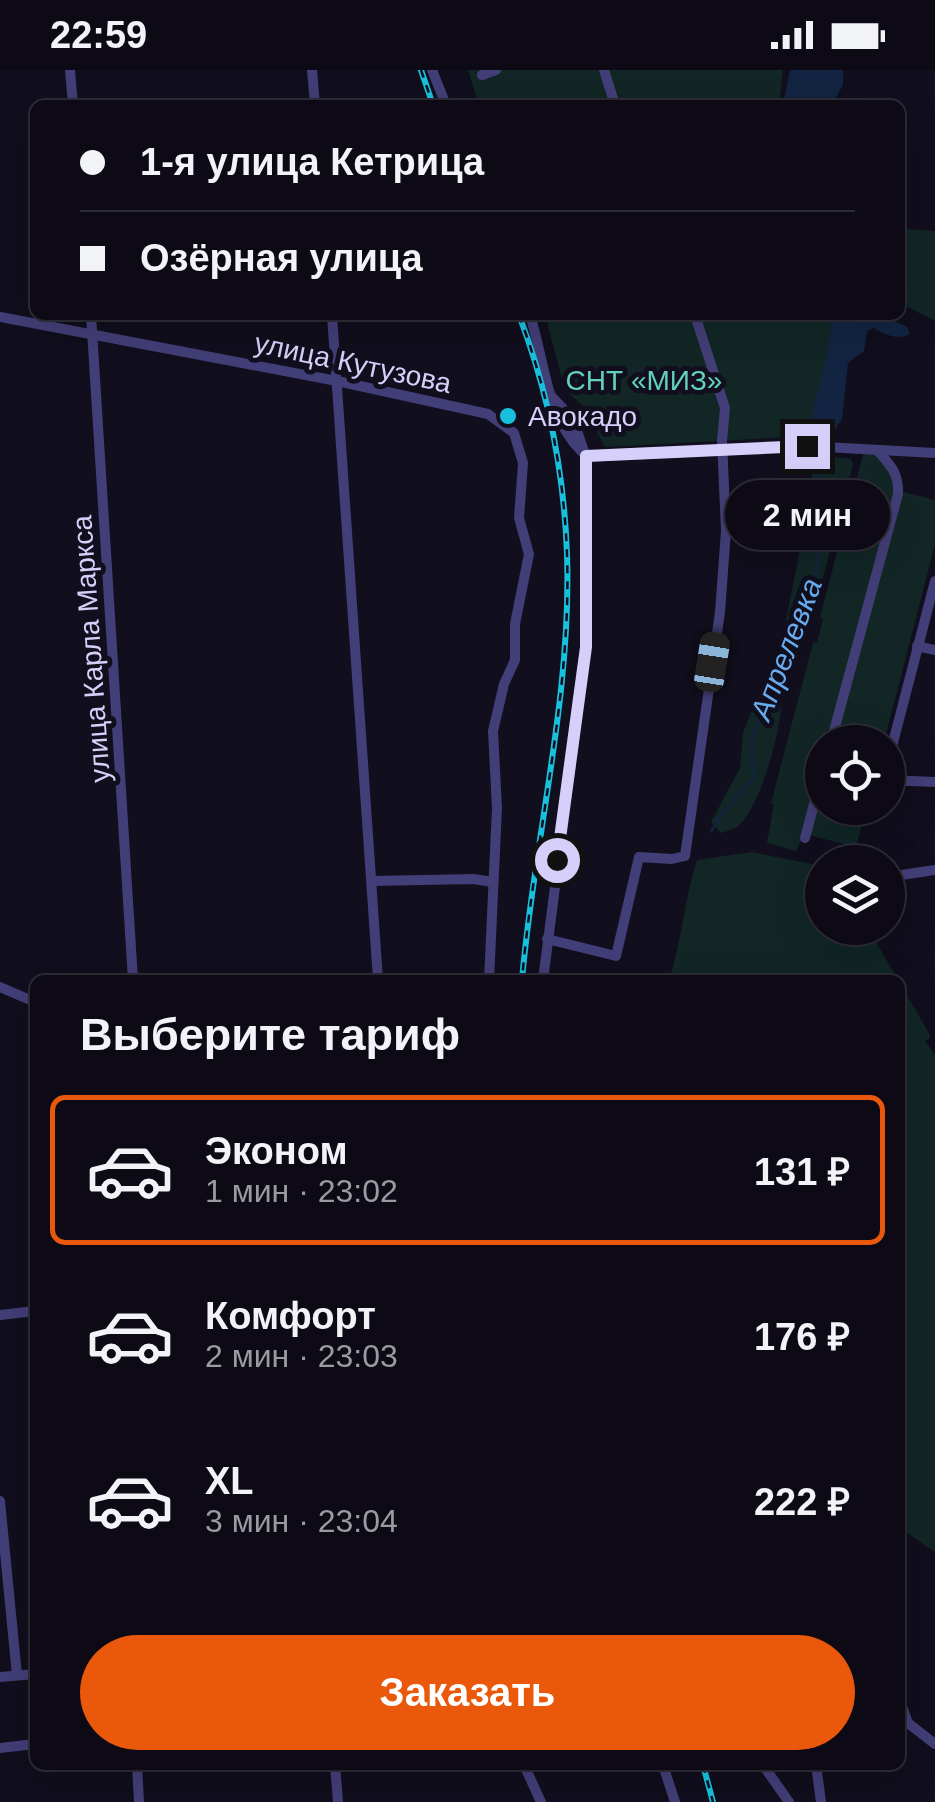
<!DOCTYPE html>
<html lang="ru">
<meta charset="utf-8">
<style>
:root{--surface:#0d0a16;--page:#16131f;--text:#f1f3f6;--muted:#9a9aa1;--line:#2d2b35;--accent:#ea580c}
body{margin:0;font-family:Helvetica,sans-serif;background:var(--page);color:var(--text);height:100vh;display:flex;flex-direction:column;font-size:38px;white-space:nowrap}
*{box-sizing:border-box;margin:0}
p{font-size:32px;color:var(--muted)}
.icon{flex:none;width:55px;height:55px;fill:none;stroke:currentColor;stroke-width:2;stroke-linecap:round;stroke-linejoin:round}
.map{position:relative;flex:1;overflow:hidden}
.drawer{position:absolute;left:30px;top:905px;width:875px;height:795px;display:flex;flex-direction:column;background:var(--surface);border-radius:15px;box-shadow:0 10px 40px #0002,0 0 0 2px var(--line)}
.drawer>*{flex:none}
.hud{position:absolute;left:30px;top:30px;width:875px;height:220px;border-radius:15px;box-shadow:0 10px 40px #0002,0 0 0 2px var(--line);display:grid;align-content:center;height:220px;padding:0 50px;background:var(--surface)}
.buttons{position:absolute;left:805px;top:655px;display:grid;gap:20px}
.buttons a{display:grid;place-items:center;width:100px;height:100px;border-radius:50%;background:var(--surface);box-shadow:0 10px 40px #0002,0 0 0 2px var(--line);font-size:50px}
.end{position:absolute;width:45px;height:45px;margin:-22px;border:12px solid #d6cffa;background:#111;box-shadow:0 0 0 5px #111}
.from{border-radius:50%}
.bubble{position:absolute;height:70px;border-radius:35px;background:var(--surface);box-shadow:0 10px 40px #0002,0 0 0 2px var(--line);font-size:32px;font-weight:600;line-height:70px;text-align:center}
.car{position:absolute;width:30px;height:60px;margin:-30px -15px;border-radius:12px;box-shadow:0 0 8px 2px #0007;background:linear-gradient(#222 24%,#8ab4d8 0 40%,#222 0 76%,#8ab4d8 0 86%,#222 0)}
.hud b{display:flex;align-items:center;gap:35px;height:95px;font-size:38px}
.hud b+b{border-top:2px solid var(--line)}
.hud i{width:25px;height:25px;background:var(--text)}
ul{padding:0;list-style:none}
li{display:flex;align-items:center;gap:30px;height:150px;margin:0 20px 15px;padding:0 30px;border:5px solid transparent;border-radius:15px}
li div{flex:1}
li b{display:block;font-size:38px}
li em{font-style:normal;font-weight:600}
li.current{border-color:var(--accent)}
li>.icon{width:90px;height:90px;stroke-width:1.5}
h2{padding:0 50px;font-size:45px;line-height:120px}
.button{display:flex;gap:20px;margin-top:auto;padding:20px 50px}
.button a{flex:1;height:115px;border-radius:60px;background:var(--accent);color:#fff;font-size:40px;font-weight:600;line-height:115px;text-align:center}
.status{display:flex;justify-content:space-between;align-items:center;height:70px;padding:0 50px;background:var(--surface);direction:ltr}
.status svg{height:28px;fill:currentColor}
.map>svg:first-child{display:block}
.green{fill:#122626}
.water{fill:#122441}
.lines{fill:none;stroke-linecap:round;stroke-linejoin:round}
.stream{stroke:#122441;stroke-width:2.5}
.minor{stroke:#423e77;stroke-width:10}
.rail-casing{stroke:#17c1de;stroke-width:6}
.rail{stroke:#110e1d;stroke-width:2.5;stroke-dasharray:8;stroke-linecap:butt}
.route{stroke:#d6cffa;stroke-width:12}
.poi-dot{fill:#17c1de;stroke:#110e1d;stroke-width:4}
.labels{text-anchor:middle;dominant-baseline:central;stroke-width:10;stroke-linejoin:round;paint-order:stroke}
.street-label{font-size:28px;fill:#d6cffa;stroke:#110e1d}
.park-label{font-size:28px;fill:#63d1bb;stroke:#110e1d}
.poi-label{font-size:28px;fill:#d6cffa;stroke:#110e1d;text-anchor:start}
.water-label{font-size:30px;font-style:italic;fill:#68abef;stroke:#110e1d}
</style>
<div class="status"><b>22:59</b><svg viewBox="0 0 49 12"><path d="M0 12V9h3v3zM5 12V6h3v6zM10 12V3h3v9zM15 12V0h3v12zM26 1h20v11H26zM47 4h2v5h-2z"/></svg></div>
<div class="map">
<svg width="935" height="1732" viewBox="0 0 935 1732">
<rect width="100%" height="100%" fill="#110e1d"/>
<g class="green">
<polygon points="468,0 783,0 779,35 479,35"/>
<polygon points="900,159 935,161 935,251 900,233"/>
<polygon points="545,245 837,245 835,276 809,366 605,377 583,336 565,320"/>
<path d="M865 377C892 389 902 389 900 421L935 430V474L884 672H822V738H866L856 777 804 764 796 781 767 773 774 734 771 733 813 573H817L823 549 820 547Z"/>
<path d="M814 385 851 389 853 395 821 515 801 552 786 551C796 495 810 441 814 385Z"/>
<path d="M759 624 782 629C781 659 761 739 736 758 735 758 722 763 721 763L711 752 740 698 743 662Z"/>
<path d="M751 782 822 796V858H868L898 910H669C682 871 684 829 697 790Z"/>
<polygon points="900,913 931,967 925,971 935,985 935,1482 900,1458"/>
</g>
<g class="water">
<polygon points="790,0 843,0 843,15 832,35 783,35"/>
<path d="M831 245H882L907 257 910 264C897 271 885 264 873 258L867 261 864 281 848 293 842 349 834 361 814 362 810 357C815 319 832 283 831 245Z"/>
</g>
<g class="lines">
<g class="stream">
<polyline points="825,370 825,362"/>
<polyline points="775,604 785,563 816,503 823,462 819,421 823,382"/>
<polyline points="711,761 725,740 753,709 752,668 769,621"/>
</g>
<g class="minor">
<polyline points="70,0 73,35"/>
<polyline points="312,0 315,35"/>
<polyline points="432,0 446,35"/>
<polyline points="604,0 615,35"/>
<polyline points="482,5 496,0"/>
<polyline points="91,245 133,910"/>
<polyline points="332,245 378,910"/>
<path d="M530 245C545 292 546 346 582 382"/>
<polyline points="0,247 337,311 488,344 514,363 523,393 519,448 529,484 515,554 515,590 504,614 493,661 497,738 489,910"/>
<polyline points="586,387 807,376 935,383"/>
<polyline points="917,576 935,580"/>
<path d="M831 672 898 424C899 404 891 396 878 381"/>
<polyline points="888,692 935,511"/>
<polyline points="888,710 935,712"/>
<polyline points="805,768 822,704"/>
<polyline points="888,807 935,800"/>
<polyline points="372,811 474,809 492,812"/>
<polyline points="547,869 616,886 639,787 672,789 685,786 720,542 726,461 722,371 725,338 695,245"/>
<polyline points="543,910 586,577 586,387 573,349 551,326"/>
<polyline points="0,917 35,932"/>
<polyline points="0,1245 35,1241"/>
<polyline points="0,1431 17,1605"/>
<polyline points="0,1607 35,1604"/>
<polyline points="900,1631 908,1653 935,1674"/>
<polyline points="0,1678 35,1674"/>
<polyline points="137,1695 139,1732"/>
<polyline points="335,1695 338,1732"/>
<polyline points="524,1695 541,1732"/>
<polyline points="663,1695 675,1732"/>
<polyline points="763,1695 789,1732"/>
<polyline points="816,1695 821,1732"/>
</g>
<defs>
<g id="rail">
<polyline points="421,0 433,35"/>
<path d="M519 245C548 321 564 403 567 484 572 627 534 769 522 910"/>
<polyline points="703,1695 713,1732"/>
</g>
</defs>
<use href="#rail" class="rail-casing"/>
<use href="#rail" class="rail"/>
</g>
<g class="lines">
<polyline class="route" points="557,790 586,577 586,386 807,376"/>
</g>
<circle class="poi-dot" cx="508" cy="346" r="10"/>
<g class="labels">
<g class="street-label">
<text transform="translate(353 293) rotate(12)">улица Кутузова</text>
<text transform="translate(91 579) rotate(-94)">улица Карла Маркса</text>
</g>
<g class="park-label">
<text x="644" y="310">СНТ «МИЗ»</text>
</g>
<g class="poi-label">
<text x="528" y="346">Авокадо</text>
</g>
<g class="water-label">
<text transform="translate(786 579) rotate(-69)">Апрелевка</text>
</g>
</g>
</svg>
<div class="buttons">
<a><svg class="icon" aria-label="locate" viewBox="0 0 24 24"><circle cx="12" cy="12" r="6"/><path d="M12 2v4M12 18v4M2 12h4M18 12h4"/></svg></a>
<a><svg class="icon" aria-label="layers" viewBox="0 0 24 24"><path d="M12 4l9 5-9 5-9-5zM3 14l9 5 9-5"/></svg></a>
</div>
<i class="end from" style="left:557px;top:790px"></i>
<i class="end" style="left:807px;top:376px"></i>
<div class="bubble" style="left:725px;top:410px;width:165px">2 мин</div>
<i class="car" style="left:712px;top:592px;rotate:9deg"></i>
<div class="hud">
<b><i class="from"></i>1-я улица Кетрица</b>
<b><i></i>Озёрная улица</b>
</div>
<section class="drawer">
<h2>Выберите тариф</h2>
<ul>
<li class="current"><svg class="icon" aria-label="car" viewBox="0 0 24 24"><path d="M5 17H2v-5l4-1 3-4h7l3 4 3 1v5h-3M9 17h6M6 11h13"/><circle cx="7" cy="17" r="2"/><circle cx="17" cy="17" r="2"/></svg><div><b>Эконом</b><p>1 мин · 23:02</p></div><em>131 ₽</em></li>
<li><svg class="icon" aria-label="car" viewBox="0 0 24 24"><path d="M5 17H2v-5l4-1 3-4h7l3 4 3 1v5h-3M9 17h6M6 11h13"/><circle cx="7" cy="17" r="2"/><circle cx="17" cy="17" r="2"/></svg><div><b>Комфорт</b><p>2 мин · 23:03</p></div><em>176 ₽</em></li>
<li><svg class="icon" aria-label="car" viewBox="0 0 24 24"><path d="M5 17H2v-5l4-1 3-4h7l3 4 3 1v5h-3M9 17h6M6 11h13"/><circle cx="7" cy="17" r="2"/><circle cx="17" cy="17" r="2"/></svg><div><b>XL</b><p>3 мин · 23:04</p></div><em>222 ₽</em></li>
</ul>
<div class="button"><a>Заказать</a></div>
</section>
</div>
